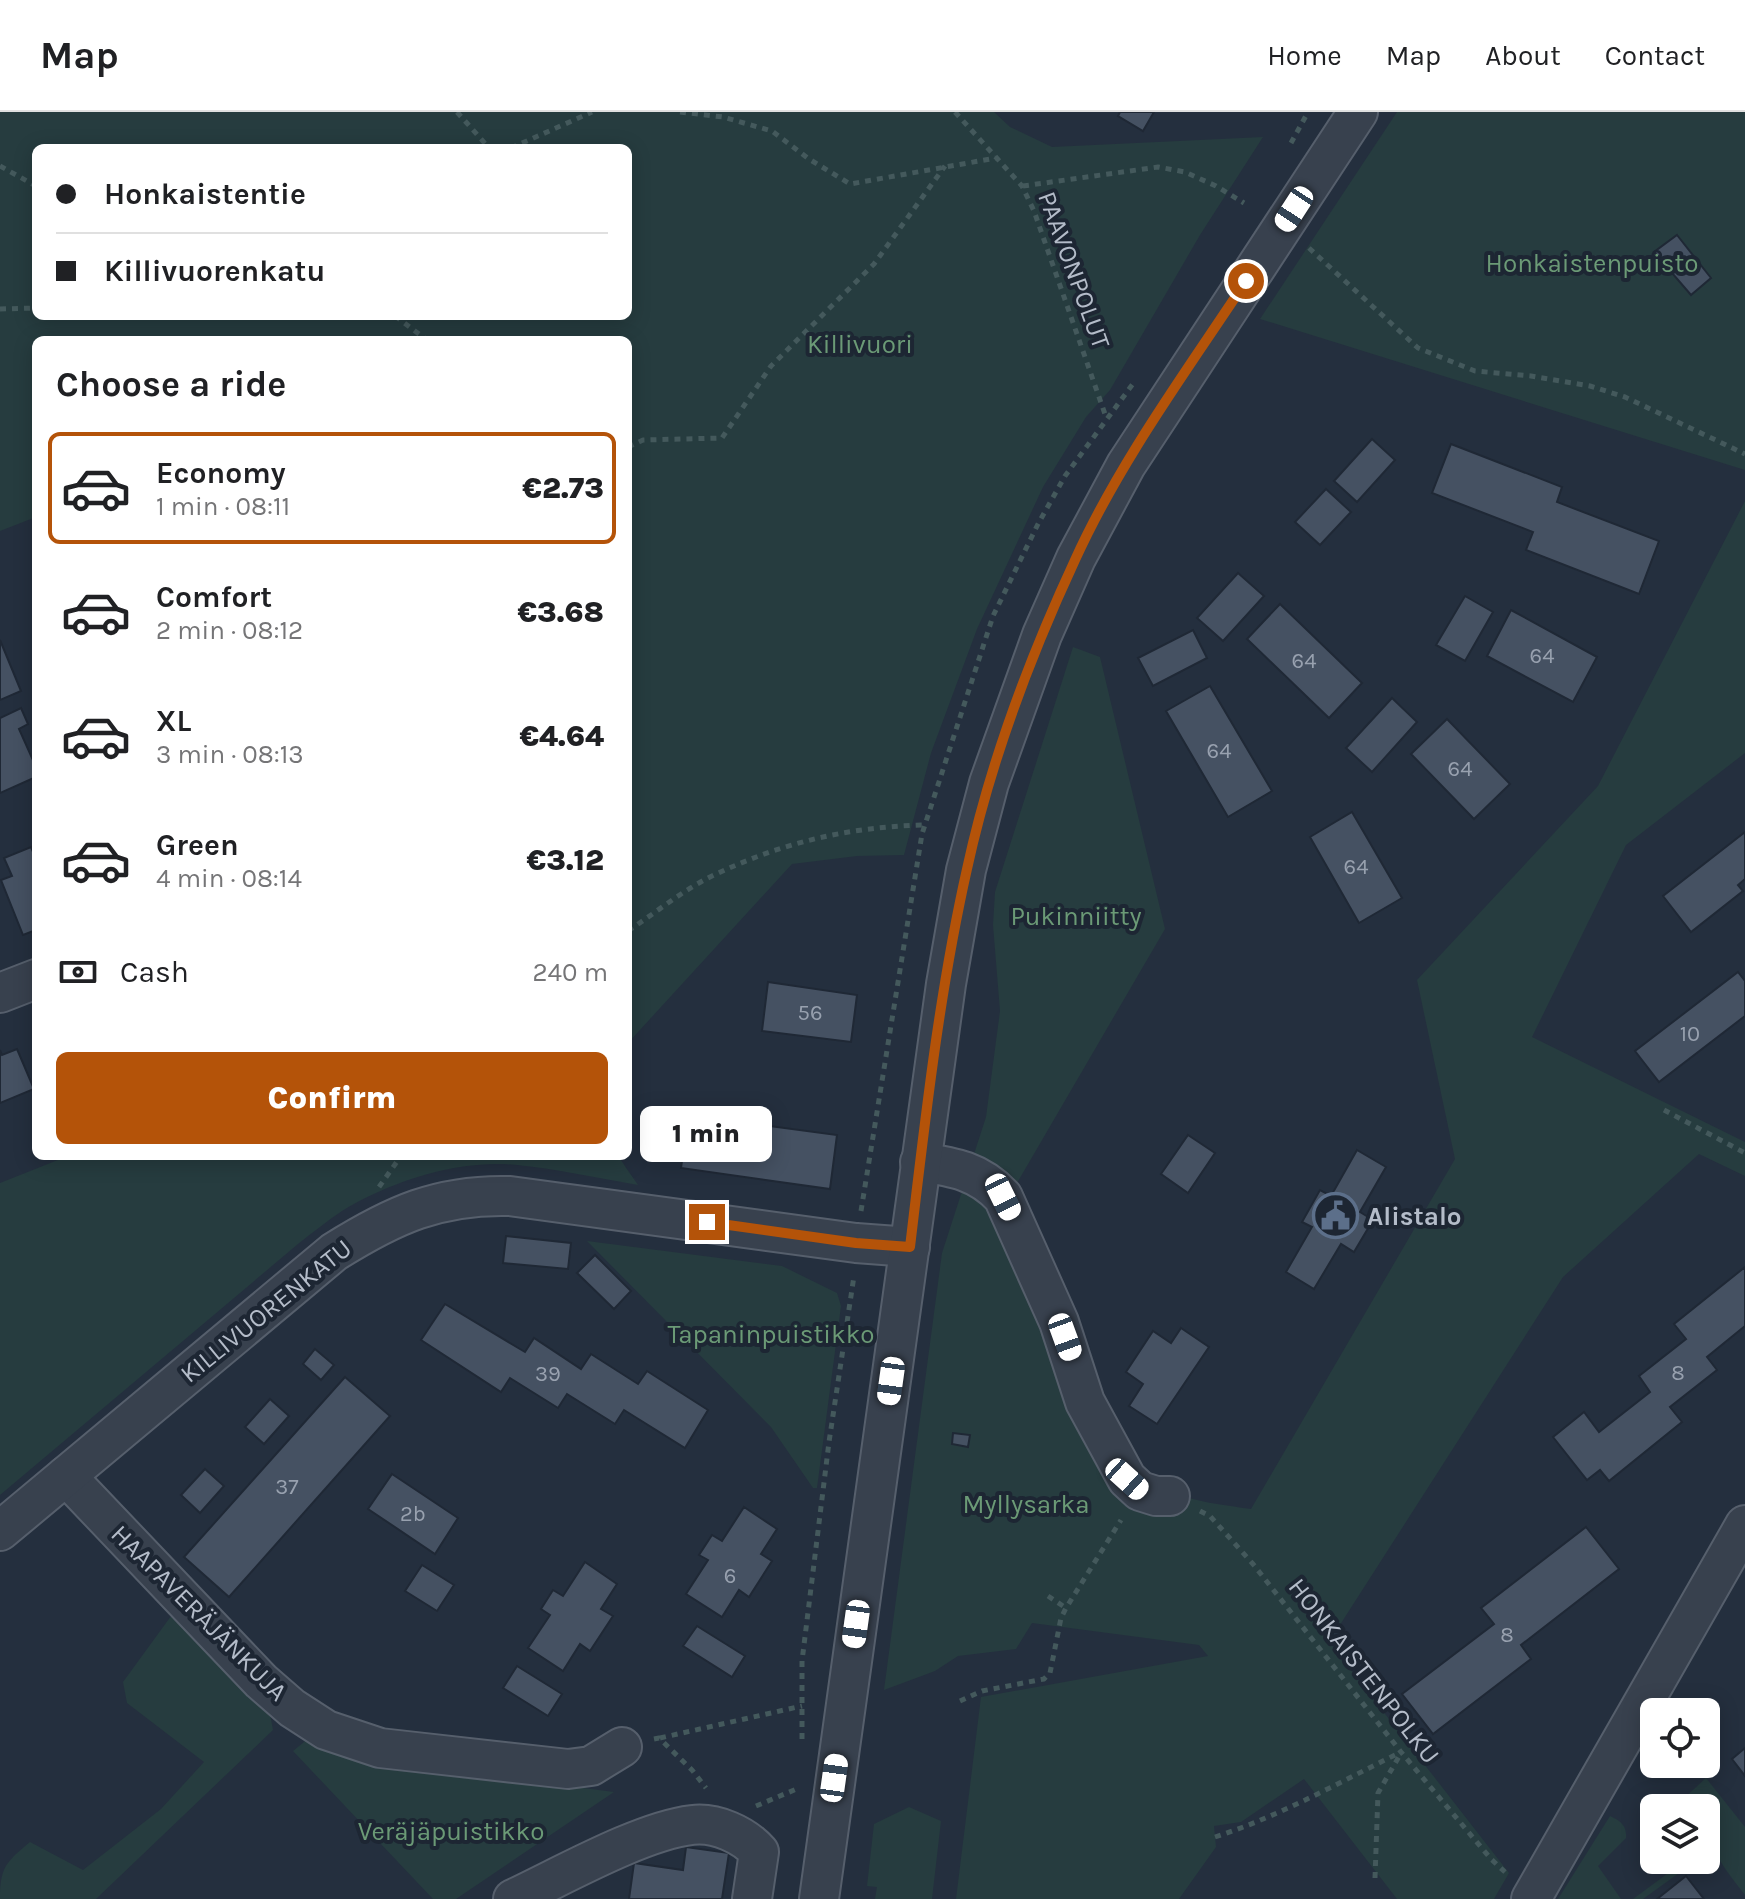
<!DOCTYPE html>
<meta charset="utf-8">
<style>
:root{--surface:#fff;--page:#f6f6f6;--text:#202124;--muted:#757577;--line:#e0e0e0;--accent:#b45309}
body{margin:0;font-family:Karla,sans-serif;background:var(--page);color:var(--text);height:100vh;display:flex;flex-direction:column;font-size:30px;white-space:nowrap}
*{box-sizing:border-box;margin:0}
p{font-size:26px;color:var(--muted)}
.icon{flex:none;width:44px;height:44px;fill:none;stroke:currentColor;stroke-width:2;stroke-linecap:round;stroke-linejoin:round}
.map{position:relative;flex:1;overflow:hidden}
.details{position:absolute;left:32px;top:224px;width:600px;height:824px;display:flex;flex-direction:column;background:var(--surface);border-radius:12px;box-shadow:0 4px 20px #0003}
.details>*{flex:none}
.banner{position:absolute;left:32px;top:32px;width:600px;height:176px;border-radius:12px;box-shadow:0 4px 20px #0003;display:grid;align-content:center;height:176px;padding:0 24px;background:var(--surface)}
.tools{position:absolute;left:1640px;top:1586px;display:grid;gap:16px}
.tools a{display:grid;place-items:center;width:80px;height:80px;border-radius:12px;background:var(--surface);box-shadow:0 4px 20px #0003;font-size:40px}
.end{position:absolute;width:36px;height:36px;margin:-18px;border:10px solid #b45309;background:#fff;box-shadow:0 0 0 4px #fff}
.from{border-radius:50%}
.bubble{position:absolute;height:56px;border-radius:12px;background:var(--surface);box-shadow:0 4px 20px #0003;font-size:26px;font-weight:800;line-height:56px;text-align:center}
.car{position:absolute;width:24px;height:48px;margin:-24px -12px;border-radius:10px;box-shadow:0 0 6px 2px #0007;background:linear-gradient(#fff 24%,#345 0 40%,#fff 0 76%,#345 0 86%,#fff 0)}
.banner b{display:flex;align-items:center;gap:28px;height:76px;font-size:30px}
.banner b+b{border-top:2px solid var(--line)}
.banner i{width:20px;height:20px;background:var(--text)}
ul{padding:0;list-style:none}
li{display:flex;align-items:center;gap:24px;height:112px;margin:0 16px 12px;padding:0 8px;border:4px solid transparent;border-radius:12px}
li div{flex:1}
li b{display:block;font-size:30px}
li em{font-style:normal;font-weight:800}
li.selected{border-color:var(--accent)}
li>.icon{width:72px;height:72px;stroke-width:1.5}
h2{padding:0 24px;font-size:36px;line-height:96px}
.pay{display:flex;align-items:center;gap:20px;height:88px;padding:0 24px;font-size:30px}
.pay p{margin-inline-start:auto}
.primary-button{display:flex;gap:16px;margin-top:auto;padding:16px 24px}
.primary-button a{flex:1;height:92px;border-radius:12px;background:var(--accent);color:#fff;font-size:32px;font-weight:800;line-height:92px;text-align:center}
header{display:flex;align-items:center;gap:48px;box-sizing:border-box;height:112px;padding:0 40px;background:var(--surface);border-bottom:2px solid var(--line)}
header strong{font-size:38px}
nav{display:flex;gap:44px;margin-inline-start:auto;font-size:28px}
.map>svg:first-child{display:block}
.green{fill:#263c3f;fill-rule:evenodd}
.building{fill:#455162;stroke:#1f2835;stroke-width:2}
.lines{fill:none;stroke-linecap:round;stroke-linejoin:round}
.minor-casing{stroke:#565f6c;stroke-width:42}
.path{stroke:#44595c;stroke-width:5;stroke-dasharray:6 6;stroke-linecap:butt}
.minor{stroke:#38414e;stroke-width:38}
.route{stroke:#b45309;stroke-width:10}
.labels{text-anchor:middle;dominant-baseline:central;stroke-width:8;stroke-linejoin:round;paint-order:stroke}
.number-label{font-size:22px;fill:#98a1af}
.park-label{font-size:26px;fill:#6b9a76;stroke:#1d2633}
.street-label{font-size:26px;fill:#b4bcc9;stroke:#1d2633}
.poi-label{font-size:26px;font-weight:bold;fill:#b4bcc9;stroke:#1d2633;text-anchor:start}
</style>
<header>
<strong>Map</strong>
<nav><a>Home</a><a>Map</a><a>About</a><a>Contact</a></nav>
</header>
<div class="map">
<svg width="1745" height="1787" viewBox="0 0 1745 1787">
<rect width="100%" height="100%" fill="#242f3e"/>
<g class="green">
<path d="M0 0H994L1010 15 1052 35 1263 25 1200 123 1110 278 1086 305 1043 375 977 517 931 641 904 743 857 744 792 752 628 931V228H36V405L0 419ZM36 36H628V204H36Z"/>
<polygon points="1397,0 1745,0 1745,358 1260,207"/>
<path d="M1745 389V641L1626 733 1532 925 1745 1030V1064L1699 1042 1563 1165 1329 1530 1509 1761 1494 1787H1397L1304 1667 1241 1710 1214 1714 1216 1735 1179 1787H956L981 1585 1208 1544 1199 1533 1032 1511 1016 1537 958 1544 935 1559 884 1578 942 1141 986 1005 1000 899 993 813 995 780 1073 535 1100 545 1165 817 1010 1083 1056 1168 1123 1327C1156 1387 1189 1388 1251 1397L1455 1047 1417 868 1598 674Z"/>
<path d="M68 1044H618L638 1073C598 1066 557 1057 517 1053 459 1047 391 1069 342 1099 327 1109 312 1121 298 1132L0 1383V1071Z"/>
<polygon points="587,1129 782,1154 837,1181 841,1194 817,1376 813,1376 771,1315"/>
<path d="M174 1500 269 1597 273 1618 96 1787H0C0 1755 6 1750 30 1730L83 1758 161 1697 204 1650 127 1591 123 1570Z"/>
<polygon points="309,1626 384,1650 614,1680 456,1787 433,1787 293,1639"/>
<path d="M1706 1666 1745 1715V1783C1722 1753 1706 1735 1706 1696H1687L1682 1688Z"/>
<polygon points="909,1695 941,1709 932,1787 875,1787 877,1775 867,1774 874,1712"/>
<path d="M1610 1704C1621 1709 1627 1714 1626 1726L1598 1754 1621 1787H1558Z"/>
<polygon points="1686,1748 1697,1748 1643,1787 1633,1787"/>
</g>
<g class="building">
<polygon points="1120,0 1154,0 1143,19 1118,4"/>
<polygon points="1677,123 1711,166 1691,183 1654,140"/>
<polygon points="1372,327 1395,348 1357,390 1334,369"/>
<polygon points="1451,332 1562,375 1557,390 1659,429 1639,482 1526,438 1533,420 1432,381"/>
<polygon points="1326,377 1351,400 1320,433 1295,410"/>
<polygon points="1238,461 1264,484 1223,529 1197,506"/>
<polygon points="1465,484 1493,500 1465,549 1436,533"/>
<polygon points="1280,492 1362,571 1329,606 1247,527"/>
<polygon points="1511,498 1597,545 1573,590 1487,544"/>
<polygon points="1193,518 1207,546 1153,574 1138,546"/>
<polygon points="0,528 21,579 0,588"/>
<polygon points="1210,574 1272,679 1228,705 1166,599"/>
<polygon points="1392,586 1417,610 1372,660 1346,636"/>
<polygon points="21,596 28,612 19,617 36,655 36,665 0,681 0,606"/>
<polygon points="1447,607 1510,672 1474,707 1411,642"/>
<polygon points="1352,700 1402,786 1359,811 1310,725"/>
<polygon points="1745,720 1745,767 1738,773 1743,779 1691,820 1663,784"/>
<polygon points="31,735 36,747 36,818 23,823 1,768 12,764 4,746"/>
<polygon points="1738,860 1745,869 1745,904 1659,970 1635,939"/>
<polygon points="768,870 857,883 851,930 762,919"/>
<polygon points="17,937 34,977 0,991 0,938 2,943"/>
<polygon points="688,1003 837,1023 830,1077 681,1056"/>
<polygon points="1188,1023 1215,1041 1188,1081 1161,1062"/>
<polygon points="1357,1038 1386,1055 1360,1100 1373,1108 1354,1140 1341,1132 1314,1177 1286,1160 1312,1115 1302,1110 1320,1078 1331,1084"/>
<polygon points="506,1124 571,1131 568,1157 503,1151"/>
<polygon points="595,1143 631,1179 614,1197 577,1161"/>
<polygon points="1745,1155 1745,1214 1707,1245 1717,1258 1670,1295 1682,1310 1609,1369 1600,1358 1587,1368 1553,1325 1584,1300 1599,1320 1650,1280 1639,1264 1686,1227 1674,1212"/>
<polygon points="445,1192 525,1240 534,1226 581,1257 591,1242 638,1272 647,1259 708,1298 685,1336 624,1298 615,1312 567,1282 558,1296 510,1266 501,1280 421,1228"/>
<polygon points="1181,1216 1209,1235 1157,1312 1129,1294 1143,1272 1126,1260 1153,1219 1171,1231"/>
<polygon points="315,1237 334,1253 321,1268 303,1252"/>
<polygon points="345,1265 390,1304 229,1485 184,1445"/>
<polygon points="270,1287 289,1304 264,1332 245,1315"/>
<polygon points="953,1321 970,1323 968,1335 952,1332"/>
<polygon points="205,1357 224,1374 200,1401 181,1383"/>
<polygon points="392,1362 458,1406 435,1442 368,1397"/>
<polygon points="744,1395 777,1417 761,1442 772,1449 749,1485 739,1478 722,1505 686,1482 708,1448 699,1443 712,1423 722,1429"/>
<polygon points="1586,1415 1619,1457 1521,1533 1531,1547 1433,1622 1402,1582 1494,1512 1481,1496"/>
<polygon points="585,1450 617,1472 601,1497 613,1504 590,1539 580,1532 563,1559 528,1536 550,1503 541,1497 553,1478 563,1484"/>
<polygon points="422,1453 454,1473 437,1499 405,1479"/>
<polygon points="697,1514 745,1544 732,1565 683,1534"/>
<polygon points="517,1554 562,1582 548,1604 503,1576"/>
<polygon points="1745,1636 1745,1664 1732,1647"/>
<polygon points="686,1735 729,1741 722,1787 629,1787 634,1751 683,1758"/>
<polygon points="1686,1764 1704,1787 1657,1787"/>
</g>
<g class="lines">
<defs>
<g id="minor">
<polyline points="0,881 36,867"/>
<path d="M920 1050C954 1055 979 1059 1003 1085L1059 1210 1085 1290 1127 1367 1140 1379 1156 1384H1170"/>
<polyline points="66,1364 261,1569 292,1596 326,1618 380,1636 568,1657 591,1654 622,1635"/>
<path d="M0 1419 334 1140C393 1103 439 1082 510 1084L856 1131 910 1135"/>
<path d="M513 1787C562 1764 641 1719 692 1713 716 1710 744 1723 759 1740L752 1787"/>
<polyline points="819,1787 946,872 966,758 989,671 1042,523 1076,446 1126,353 1358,0"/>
<polyline points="1531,1787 1745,1413"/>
</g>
</defs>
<use href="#minor" class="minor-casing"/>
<g class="path">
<polyline points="457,0 489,36"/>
<polyline points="680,0 723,5 772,19 809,47 850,72 996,46"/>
<polyline points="955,0 1022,74 1034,99 1106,305"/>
<polyline points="1291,31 1308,0"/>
<polyline points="511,36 592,0"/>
<polyline points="0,54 36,74"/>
<polyline points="1023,74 1158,55 1185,60 1216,74 1244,91"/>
<polyline points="1309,136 1418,236 1475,259 1531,264 1590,274 1625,285 1745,342"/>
<polyline points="0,197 36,196"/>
<polyline points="395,204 427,228"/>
<polyline points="628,335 643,328 722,326 771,254 874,152 945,54"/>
<path d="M628 819C655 801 682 779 710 765 780 731 847 715 924 713"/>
<polyline points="1664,998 1745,1041"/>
<polyline points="379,1075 401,1044"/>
<polyline points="861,1099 922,722 993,504 1038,412 1065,364 1135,269"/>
<polyline points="1200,1399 1210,1404 1253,1452 1401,1640 1491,1747 1505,1760"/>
<polyline points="1048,1484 1066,1496"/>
<polyline points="960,1589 982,1579 1044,1567 1050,1561 1061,1506 1066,1496 1121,1408"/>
<polyline points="660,1626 802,1594"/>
<polyline points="654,1627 659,1626 692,1658 706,1676"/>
<polyline points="802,1627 802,1549 829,1330 854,1164"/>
<polyline points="756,1694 799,1676"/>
<path d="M1215 1725C1280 1704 1340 1670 1401 1640"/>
<polyline points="1375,1766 1378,1681 1401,1641"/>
</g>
<use href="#minor" class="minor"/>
</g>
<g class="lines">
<path class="route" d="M707 1110 856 1131 910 1135C925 1009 939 881 967 757 990 651 1029 547 1075 448 1120 349 1186 260 1246 169"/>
</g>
<defs>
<symbol id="civic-ring" viewBox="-11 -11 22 22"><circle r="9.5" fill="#1d2633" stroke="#5c6f8a" stroke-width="1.5"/><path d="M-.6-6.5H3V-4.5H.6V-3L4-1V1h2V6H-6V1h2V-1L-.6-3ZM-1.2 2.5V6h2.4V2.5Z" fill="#5c6f8a"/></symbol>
</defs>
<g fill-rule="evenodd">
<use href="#civic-ring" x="1310" y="1078" width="51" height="51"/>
</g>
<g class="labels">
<g class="number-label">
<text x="1542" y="544">64</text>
<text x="1304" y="549">64</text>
<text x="1219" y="639">64</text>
<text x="1460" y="657">64</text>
<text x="1356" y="755">64</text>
<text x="810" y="901">56</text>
<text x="1690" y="922">10</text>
<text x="1678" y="1261">8</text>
<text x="548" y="1262">39</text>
<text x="287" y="1375">37</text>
<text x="413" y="1402">2b</text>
<text x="730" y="1464">6</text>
<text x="1507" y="1523">8</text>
</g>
<g class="park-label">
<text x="1592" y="151">Honkaistenpuisto</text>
<text x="860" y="232">Killivuori</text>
<text x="1076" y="804">Pukinniitty</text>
<text x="771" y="1222">Tapaninpuistikko</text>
<text x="1026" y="1392">Myllysarka</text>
<text x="451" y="1719">Veräjäpuistikko</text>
</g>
<g class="street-label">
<text transform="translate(1074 158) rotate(70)">PAAVONPOLUT</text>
<text transform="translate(266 1199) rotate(-39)">KILLIVUORENKATU</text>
<text transform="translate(199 1501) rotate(45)">HAAPAVERÄJÄNKUJA</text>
<text transform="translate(1364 1559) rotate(52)">HONKAISTENPOLKU</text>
</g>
<g class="poi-label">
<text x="1367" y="1104">Alistalo</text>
</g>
</g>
</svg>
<div class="tools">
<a><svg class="icon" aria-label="locate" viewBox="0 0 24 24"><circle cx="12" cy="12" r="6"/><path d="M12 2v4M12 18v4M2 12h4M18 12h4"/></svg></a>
<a><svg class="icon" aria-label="layers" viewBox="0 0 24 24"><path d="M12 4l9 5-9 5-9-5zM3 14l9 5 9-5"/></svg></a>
</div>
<i class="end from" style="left:1246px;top:169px"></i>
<i class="end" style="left:707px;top:1110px"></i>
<div class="bubble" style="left:640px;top:994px;width:132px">1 min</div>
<i class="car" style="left:1294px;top:97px;rotate:213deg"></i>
<i class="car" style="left:1003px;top:1085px;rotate:154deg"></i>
<i class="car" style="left:1065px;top:1225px;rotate:160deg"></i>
<i class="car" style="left:891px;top:1269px;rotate:188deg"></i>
<i class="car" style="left:1127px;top:1367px;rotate:132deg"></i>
<i class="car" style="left:856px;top:1512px;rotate:188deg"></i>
<i class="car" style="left:834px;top:1666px;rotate:8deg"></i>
<div class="banner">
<b><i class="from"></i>Honkaistentie</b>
<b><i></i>Killivuorenkatu</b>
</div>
<section class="details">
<h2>Choose a ride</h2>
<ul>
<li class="selected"><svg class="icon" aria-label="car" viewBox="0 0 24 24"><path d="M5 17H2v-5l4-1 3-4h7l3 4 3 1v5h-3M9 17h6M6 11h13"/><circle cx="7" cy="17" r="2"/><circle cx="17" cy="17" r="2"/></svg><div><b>Economy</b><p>1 min · 08:11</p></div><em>€2.73</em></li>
<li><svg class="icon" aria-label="car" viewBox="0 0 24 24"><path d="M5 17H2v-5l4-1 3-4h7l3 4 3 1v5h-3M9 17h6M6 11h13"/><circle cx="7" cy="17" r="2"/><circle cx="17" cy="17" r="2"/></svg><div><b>Comfort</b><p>2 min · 08:12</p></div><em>€3.68</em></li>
<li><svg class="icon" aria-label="car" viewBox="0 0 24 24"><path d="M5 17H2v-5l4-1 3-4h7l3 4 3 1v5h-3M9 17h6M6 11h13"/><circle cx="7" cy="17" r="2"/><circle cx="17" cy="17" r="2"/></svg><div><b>XL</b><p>3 min · 08:13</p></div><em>€4.64</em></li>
<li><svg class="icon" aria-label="car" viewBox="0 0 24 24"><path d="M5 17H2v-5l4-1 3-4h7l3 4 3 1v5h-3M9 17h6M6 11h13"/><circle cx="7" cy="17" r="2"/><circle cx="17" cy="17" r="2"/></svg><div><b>Green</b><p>4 min · 08:14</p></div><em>€3.12</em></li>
</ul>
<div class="pay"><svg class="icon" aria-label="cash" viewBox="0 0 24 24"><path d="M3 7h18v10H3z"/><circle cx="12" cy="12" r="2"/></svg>Cash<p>240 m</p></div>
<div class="primary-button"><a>Confirm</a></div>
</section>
</div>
